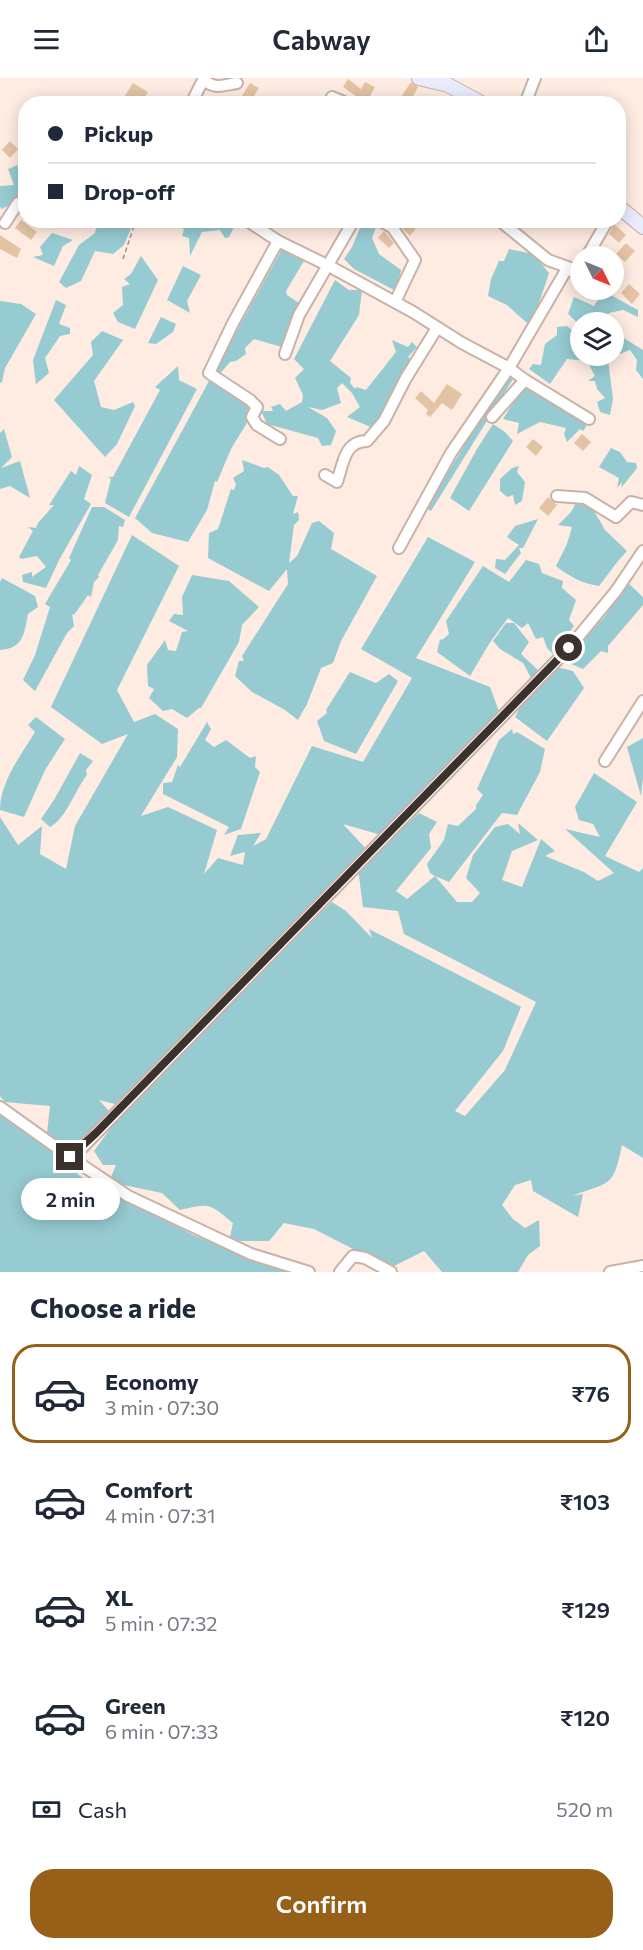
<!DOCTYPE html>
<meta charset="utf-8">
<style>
:root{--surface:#fff;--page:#f6f6f7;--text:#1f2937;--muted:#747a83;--line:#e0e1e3;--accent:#966019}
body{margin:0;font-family:Commissioner,sans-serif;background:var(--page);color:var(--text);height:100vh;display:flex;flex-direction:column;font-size:22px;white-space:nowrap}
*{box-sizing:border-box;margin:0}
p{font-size:20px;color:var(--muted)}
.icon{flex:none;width:33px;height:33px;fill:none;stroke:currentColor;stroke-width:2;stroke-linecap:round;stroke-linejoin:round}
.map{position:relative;height:1194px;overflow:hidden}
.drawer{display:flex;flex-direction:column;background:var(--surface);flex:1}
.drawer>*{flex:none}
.hud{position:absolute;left:18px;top:18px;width:608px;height:132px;border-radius:24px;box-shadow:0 3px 15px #0003;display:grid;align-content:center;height:132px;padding:0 30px;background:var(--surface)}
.needle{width:39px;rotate:133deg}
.buttons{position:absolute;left:570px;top:168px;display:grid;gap:12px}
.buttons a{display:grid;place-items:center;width:54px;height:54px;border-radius:50%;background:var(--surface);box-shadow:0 3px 15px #0003;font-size:30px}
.end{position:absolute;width:27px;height:27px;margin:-14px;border:8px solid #3b322e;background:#fff;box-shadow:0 0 0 3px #fff}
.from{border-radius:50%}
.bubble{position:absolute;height:42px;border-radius:21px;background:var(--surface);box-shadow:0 3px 15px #0003;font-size:20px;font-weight:600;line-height:42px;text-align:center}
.hud b{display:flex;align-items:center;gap:21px;height:57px;font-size:22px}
.hud b+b{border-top:2px solid var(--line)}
.hud i{width:15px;height:15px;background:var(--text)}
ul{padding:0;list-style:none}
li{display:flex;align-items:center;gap:18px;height:99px;margin:0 12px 9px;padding:0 18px;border:3px solid transparent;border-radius:24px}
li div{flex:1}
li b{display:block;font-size:22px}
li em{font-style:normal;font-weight:600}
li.selected{border-color:var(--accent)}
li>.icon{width:54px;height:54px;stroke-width:1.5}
h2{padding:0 30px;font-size:27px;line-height:72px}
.pay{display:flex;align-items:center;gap:15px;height:66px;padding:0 30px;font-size:22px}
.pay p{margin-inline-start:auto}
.action{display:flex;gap:12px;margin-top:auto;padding:12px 30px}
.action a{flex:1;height:69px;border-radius:24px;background:var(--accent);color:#fff;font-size:24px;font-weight:600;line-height:69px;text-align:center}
header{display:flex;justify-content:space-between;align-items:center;height:78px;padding:0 30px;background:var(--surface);font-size:27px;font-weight:600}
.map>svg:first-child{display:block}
.water{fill:#96cbd1}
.building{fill:#e3c3a3}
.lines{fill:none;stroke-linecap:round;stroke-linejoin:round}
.street-casing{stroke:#c9b2a7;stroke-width:14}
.secondary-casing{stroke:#c9b2a7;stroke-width:16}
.path{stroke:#9d8f88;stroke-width:1.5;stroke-dasharray:4.5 3;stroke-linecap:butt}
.street{stroke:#fff;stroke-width:10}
.secondary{stroke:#e8ecfd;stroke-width:14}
.route{stroke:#3b322e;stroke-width:8}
</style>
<header><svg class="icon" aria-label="menu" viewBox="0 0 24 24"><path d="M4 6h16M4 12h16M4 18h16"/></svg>Cabway<svg class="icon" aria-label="share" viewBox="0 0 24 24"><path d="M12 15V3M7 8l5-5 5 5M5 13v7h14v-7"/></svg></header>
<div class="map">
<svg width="643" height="1194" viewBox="0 0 643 1194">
<rect width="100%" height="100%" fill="#feece2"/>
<g class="water">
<polygon points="25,84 25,122 22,120 2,131 0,129 0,108 14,107 8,91"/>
<polygon points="98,143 134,143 124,167 113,176 95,173 81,203 66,210 59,204 79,167 95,155"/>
<polygon points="158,143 237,143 229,159 225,160 220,152 202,154 190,178 189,160 182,158 184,151"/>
<polygon points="363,143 370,143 377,146 372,160 379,176 401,192 396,213 354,191 344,181 352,169"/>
<polygon points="52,155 73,162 63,168 54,188 33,179 43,177 40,169"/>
<polygon points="282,171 304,183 286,213 287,217 299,225 282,269 254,261 245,270 246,276 236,283 230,284 218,298 213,296"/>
<polygon points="509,171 533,176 549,195 535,237 527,245 507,227 488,218 491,201 499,183 504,183"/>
<polygon points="141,178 158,202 135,251 118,244 113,235 123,227 122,209 130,206 124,201 131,196"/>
<polygon points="183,188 201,197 187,223 190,235 167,222"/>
<polygon points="335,202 349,212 362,212 359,237 330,283 351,300 350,305 355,311 356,309 366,312 396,274 392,262 408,269 412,264 417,269 408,279 412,282 384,343 373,350 347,339 360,329 352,315 342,305 337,310 341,325 322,332 308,329 327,340 336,353 331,367 322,368 318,360 267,346 261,333 273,333 271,329 280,326 286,333 302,324 303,317 295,300 304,291 294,281"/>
<polygon points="607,215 638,232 638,239 623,232 609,235 606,240 608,244 580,244 580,247 568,236 574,219 594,228 598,222 594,221"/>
<polygon points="56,222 66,227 59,246 70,250 70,256 60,258 45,280 49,295 36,306 33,282"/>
<polygon points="0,223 21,226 36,236 5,290 2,304 0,305"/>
<polygon points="161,239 176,246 173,254 156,266 148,265"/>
<polygon points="567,248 580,259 580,278 603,278 608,282 613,321 610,337 600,334 597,324 605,320 597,311 595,303 588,303 595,298 587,283 567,281 550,306 529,291 533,286 541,287 545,266 557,257 557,249"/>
<polygon points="102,253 123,262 94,303 101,329 114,332 133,324 135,328 117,366 105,379 54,322 93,277 91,264"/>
<polygon points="614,254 643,272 643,301 636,292 637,282 630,272 617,277 614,271"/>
<polygon points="178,288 179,302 197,311 129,439 105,425 111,401 108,399 113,399 160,312 155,309"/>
<polygon points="511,292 516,296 431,433 426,430"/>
<polygon points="209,303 251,328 253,335 231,371 217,404 215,403 207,432 188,464 152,455 135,440"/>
<polygon points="530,307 570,336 584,340 586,349 583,353 580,351 567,364 564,356 566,350 540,344 517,356 519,345 503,341 523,309"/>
<polygon points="493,346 505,354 513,363 469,433 450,420 477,371"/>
<polygon points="4,351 12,379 1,390 20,383 30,420 10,408 0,411 0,355"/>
<polygon points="611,370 620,374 627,384 636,385 637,390 621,410 622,404 617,410 619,400 599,389"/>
<polygon points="242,382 264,390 268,389 279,397 293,418 298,418 293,436 298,434 299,442 294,447 289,485 297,478 312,445 319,443 334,455 331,471 377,498 341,563 333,585 321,590 307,626 298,642 285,632 252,614 235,598 239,583 244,583 242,578 288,506 287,491 269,513 208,480 209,455 218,451 231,411 234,412 236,406 233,400 244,393"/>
<polygon points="79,388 92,397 84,421 91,426 59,482 46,510 23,504 22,497 32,494 32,499 46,489 37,478 21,481 19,479 33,453 28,449 36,450 38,445 54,427 49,427 71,393 76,397"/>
<polygon points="519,388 517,394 525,404 522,423 515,427 513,417 507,419 500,413 500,401 512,390"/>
<path d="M579 420 593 431 605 452 627 473 618 483 599 508C581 505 570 499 556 488L567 466 572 449 558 447 571 434Z"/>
<polygon points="92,429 104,429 125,442 123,449 119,448 118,462 98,497 99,499 94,504 91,519 88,517 74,537 72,536 74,548 67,555 35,613 23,602 35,577 50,529 45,526 71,482 69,480"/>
<polygon points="538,441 523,470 519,470 521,475 505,496 495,490 496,481 505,482 519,467 507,459 515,448"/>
<polygon points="132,457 179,488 117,612 134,644 155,636 178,651 177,679 141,738 168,729 217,752 204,796 218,780 243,787 245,774 230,778 238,757 261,755 253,768 266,761 312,668 363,684 412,600 361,571 428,459 475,484 416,580 490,609 500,636 381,757 343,746 369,774 115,1026 99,1022 111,1035 88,1060 62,1067 47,1055 50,1028 5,1024 0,1018 0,739 18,767 42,748 40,776 66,791 75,748 128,656 102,666 51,629"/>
<polygon points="526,482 539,486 542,495 563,503 562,510 576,522 569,542 574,548 553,576 547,570 543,559 536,561 528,545 522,550 508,540 489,566 470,598 437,574 440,561 442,562 449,556 446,543 483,488 509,504"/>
<polygon points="192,497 229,503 259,529 242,547 239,564 201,630 199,630 187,640 172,631 163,633 149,620 154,611 148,608 147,587 165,562 168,572 176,573 182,554 188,553 169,543 174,536 183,537 182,519"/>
<path d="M2 500 35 518 38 529 28 536C24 556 24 570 0 572V504Z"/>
<polygon points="625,502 643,519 643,527 608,568 608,575 601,573 583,591 571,586 570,577 606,537"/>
<polygon points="506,545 514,545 529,564 521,576 540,594 539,596 531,600 523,585 500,571 493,563"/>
<polygon points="556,589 573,593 584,610 547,663 515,639 524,621"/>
<polygon points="350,594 376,605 389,596 398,603 356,676 324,663 317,643 327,635 326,632"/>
<path d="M36 639 65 661 45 692 24 739 0 732C0 704 21 677 35 654L28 647Z"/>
<polygon points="207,644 211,651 205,662 214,669 226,662 250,680 256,678 255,689 260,694 241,751 224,757 229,749 163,716 163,705 172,704 178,687 180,689"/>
<path d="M512 651 513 656 517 654 545 671 540 694 517 737 502 735 449 804 435 798 457 824H472L480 815 466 800 473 777 495 749 508 746 520 756 518 745 538 762 512 773 502 802 522 809 541 761 555 773 545 778 584 794 598 803 614 795 565 751 600 759 593 746 579 742 575 729 594 695 637 724 605 778 639 794 643 790V1080L622 1067C613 1110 611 1103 572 1118L583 1116 578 1139 533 1113 531 1102 515 1107 502 1127 513 1141 525 1150 539 1142 540 1168 528 1177 518 1194H442L424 1173 390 1190 314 1151 284 1145 269 1163H229L233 1145C209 1125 210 1125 180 1132L162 1115 109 1104 116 1087H103L94 1073 133 1020 332 824 346 833 372 860 369 851 521 929 503 973 455 1033 465 1038 505 992 536 924 404 856 398 833 363 829 358 791 419 735 437 744 429 756 431 770 396 813 407 821 435 798 430 795 427 786 444 762 448 746 458 748 476 731V727L483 717 477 711 499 662Z"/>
<polygon points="643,660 643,700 641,718 627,669"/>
<path d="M80 675 93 683 86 692 87 697C75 712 66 741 50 749L41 741 54 722Z"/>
<polygon points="0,1034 57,1072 65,1084 80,1098 193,1157 235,1174 295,1194 0,1194"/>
</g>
<g class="building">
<polygon points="348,1 361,11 365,4 375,9 366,26 356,26 355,22 357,19 343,9"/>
<polygon points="411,4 418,9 410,24 401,19"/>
<polygon points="133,5 148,14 141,26 130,26 123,21"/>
<polygon points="250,5 259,10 250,24 242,18"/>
<polygon points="10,63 18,71 10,80 2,72"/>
<polygon points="21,142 37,154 31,162 15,150"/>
<polygon points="407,142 422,142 410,158 402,150"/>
<polygon points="614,146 626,157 619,165 609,156"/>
<polygon points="384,153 394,165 389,170 378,160"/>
<polygon points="0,157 21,171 17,180 0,171"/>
<polygon points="626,165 635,173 625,184 616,176"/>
<polygon points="629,206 640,216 632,226 621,215"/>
<polygon points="447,306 462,316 452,332 442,325 430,339 426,336 428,332 415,320 421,313 434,325"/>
<polygon points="582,356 591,364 583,373 574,365"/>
<polygon points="533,361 543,369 536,378 526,369"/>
<polygon points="548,419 557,427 548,438 539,430"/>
</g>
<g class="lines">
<defs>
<g id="street">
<path d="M203 2C218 12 221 7 237 5"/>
<polyline points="191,26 204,0"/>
<polyline points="328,26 332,19 349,26"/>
<polyline points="525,26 535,0"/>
<polyline points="246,142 278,163"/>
<polyline points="379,142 392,149 415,182 395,224"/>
<polyline points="499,142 548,182 573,191"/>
<polyline points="5,145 18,125 26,128"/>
<polyline points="587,178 608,142"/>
<polyline points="285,276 299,237 354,142"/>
<polyline points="492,339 525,302"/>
<polyline points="280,361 257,347 252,339 257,329 250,322 209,295 233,245 278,163 329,188 413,234 462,265 509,290 525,302 589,341"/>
<path d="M325 397 337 404C343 387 344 363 367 363L384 343 406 300 437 250"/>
<polyline points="557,418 585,420 616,439 631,424 643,427"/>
<polyline points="399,470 451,375 509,290 565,194 580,188"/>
<polyline points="605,683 643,623"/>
<polyline points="0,1029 70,1079 128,1118 251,1176 309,1194"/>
<polyline points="70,1079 80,1072 569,570 616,513 643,473"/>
<polyline points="340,1194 353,1178 365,1180 391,1194"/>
<polyline points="610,1194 643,1188"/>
</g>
<g id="secondary">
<polyline points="419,0 448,7 483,26"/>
<polyline points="618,128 643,149"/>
</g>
</defs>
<use href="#street" class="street-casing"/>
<use href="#secondary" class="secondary-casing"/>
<polyline class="path" points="123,181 136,142"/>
<use href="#street" class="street"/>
<use href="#secondary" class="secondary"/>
</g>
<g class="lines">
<polyline class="route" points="70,1079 96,1055 569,570"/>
</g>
</svg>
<div class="buttons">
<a><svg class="needle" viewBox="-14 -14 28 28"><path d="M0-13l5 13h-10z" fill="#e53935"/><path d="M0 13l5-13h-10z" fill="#747a83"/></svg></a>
<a><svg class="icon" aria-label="layers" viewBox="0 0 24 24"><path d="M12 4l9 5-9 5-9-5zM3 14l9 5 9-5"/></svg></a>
</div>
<i class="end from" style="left:569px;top:570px"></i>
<i class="end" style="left:70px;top:1079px"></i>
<div class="bubble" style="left:21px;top:1100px;width:99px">2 min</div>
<div class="hud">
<b><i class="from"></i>Pickup</b>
<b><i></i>Drop-off</b>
</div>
</div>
<section class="drawer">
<h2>Choose a ride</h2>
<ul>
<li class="selected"><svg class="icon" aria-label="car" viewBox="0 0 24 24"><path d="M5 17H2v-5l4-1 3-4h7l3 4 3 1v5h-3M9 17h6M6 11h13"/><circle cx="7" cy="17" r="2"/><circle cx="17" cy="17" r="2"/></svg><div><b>Economy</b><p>3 min · 07:30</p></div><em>₹76</em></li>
<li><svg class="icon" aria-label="car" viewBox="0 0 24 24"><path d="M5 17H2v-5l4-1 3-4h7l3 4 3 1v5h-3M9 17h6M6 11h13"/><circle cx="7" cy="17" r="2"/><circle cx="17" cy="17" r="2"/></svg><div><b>Comfort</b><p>4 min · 07:31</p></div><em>₹103</em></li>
<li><svg class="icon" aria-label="car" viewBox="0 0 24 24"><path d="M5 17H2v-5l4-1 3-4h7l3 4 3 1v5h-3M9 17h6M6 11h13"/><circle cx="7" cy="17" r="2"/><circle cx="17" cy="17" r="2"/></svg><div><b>XL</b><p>5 min · 07:32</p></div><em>₹129</em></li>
<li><svg class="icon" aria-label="car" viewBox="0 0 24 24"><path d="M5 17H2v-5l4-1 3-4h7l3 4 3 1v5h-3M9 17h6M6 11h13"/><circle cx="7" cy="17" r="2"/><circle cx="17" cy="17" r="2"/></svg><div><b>Green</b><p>6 min · 07:33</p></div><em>₹120</em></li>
</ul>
<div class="pay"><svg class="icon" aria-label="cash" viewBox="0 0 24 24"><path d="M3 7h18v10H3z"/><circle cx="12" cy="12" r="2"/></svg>Cash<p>520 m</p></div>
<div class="action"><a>Confirm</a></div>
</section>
